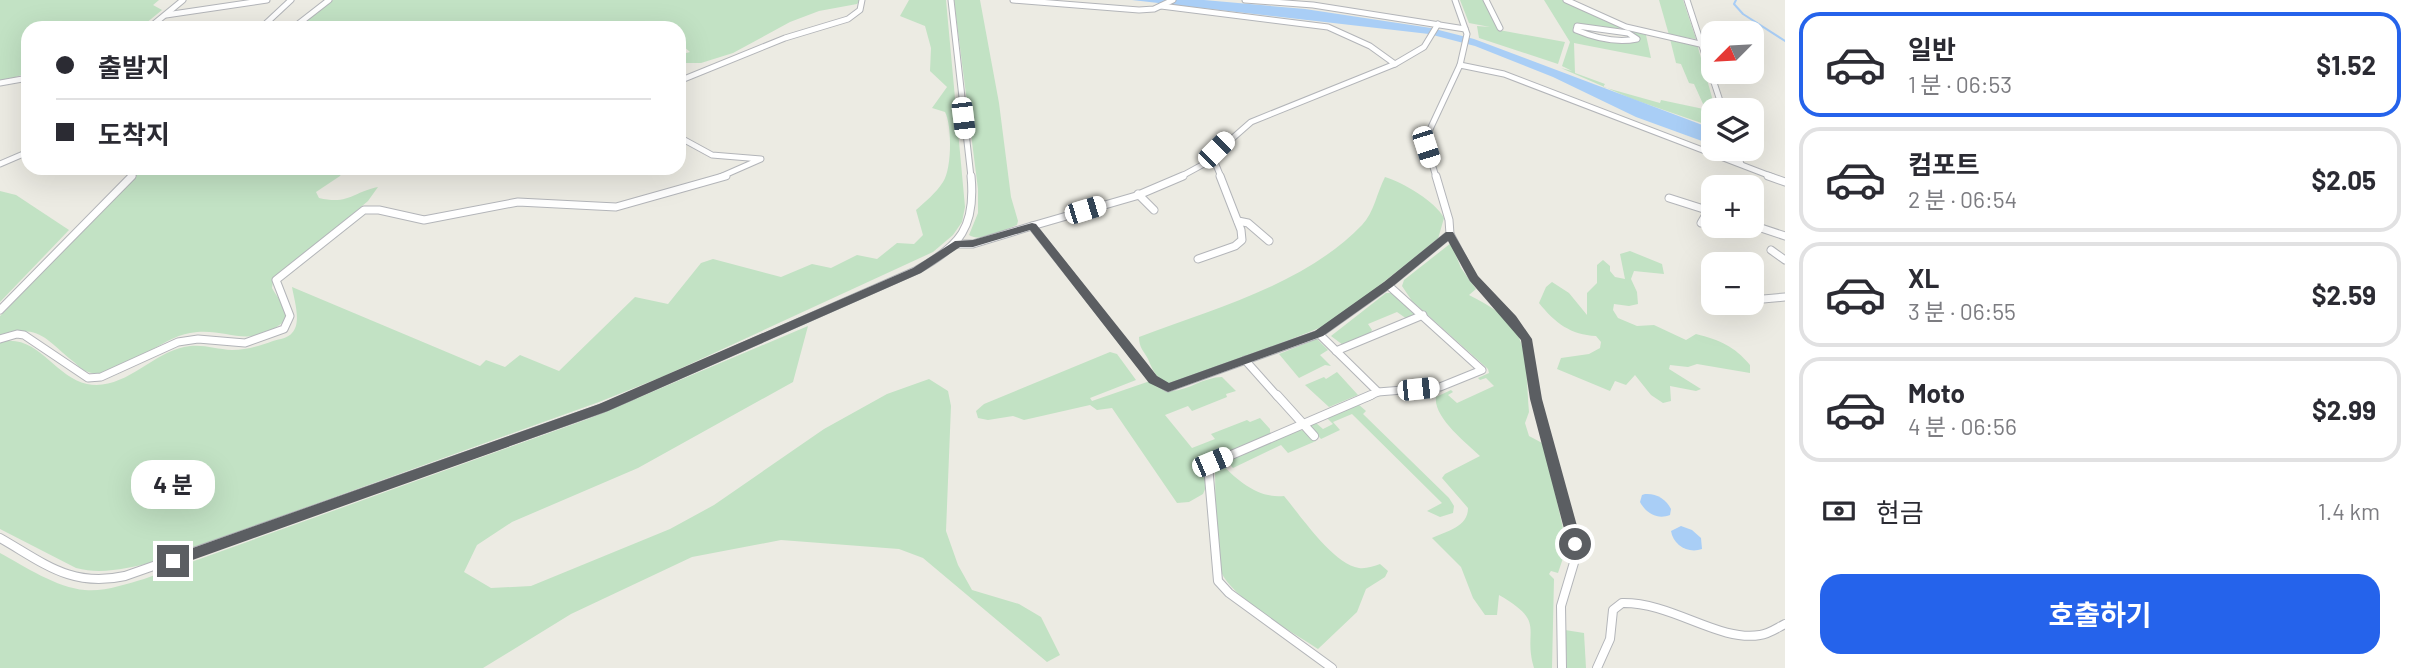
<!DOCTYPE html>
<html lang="ko">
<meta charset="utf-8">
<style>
:root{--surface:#fff;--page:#f7f7f7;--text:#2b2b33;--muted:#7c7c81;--line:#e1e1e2;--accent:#2563eb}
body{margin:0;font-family:Barlow,"Noto Sans KR",sans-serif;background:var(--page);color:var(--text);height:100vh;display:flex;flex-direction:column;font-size:26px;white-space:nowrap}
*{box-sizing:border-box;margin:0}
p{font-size:23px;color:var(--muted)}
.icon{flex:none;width:38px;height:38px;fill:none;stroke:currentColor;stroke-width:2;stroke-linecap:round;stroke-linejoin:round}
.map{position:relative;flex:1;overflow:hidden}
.drawer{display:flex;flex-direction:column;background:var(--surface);width:630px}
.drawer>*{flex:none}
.hud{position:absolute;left:21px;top:21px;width:665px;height:154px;border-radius:21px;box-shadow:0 7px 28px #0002;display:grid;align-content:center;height:154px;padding:0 35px;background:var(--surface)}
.needle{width:46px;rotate:246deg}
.fabs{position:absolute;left:1701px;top:21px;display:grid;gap:14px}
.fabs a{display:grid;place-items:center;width:63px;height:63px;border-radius:14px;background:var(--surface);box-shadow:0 7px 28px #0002;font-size:35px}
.end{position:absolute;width:32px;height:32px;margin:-16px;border:9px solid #5b5e62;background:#fff;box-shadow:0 0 0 4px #fff}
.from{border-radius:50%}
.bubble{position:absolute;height:49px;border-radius:21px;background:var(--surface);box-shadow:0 7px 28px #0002;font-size:23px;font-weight:700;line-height:49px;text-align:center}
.car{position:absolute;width:21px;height:42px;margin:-21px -10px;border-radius:9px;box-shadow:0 0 5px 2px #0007;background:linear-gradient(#fff 24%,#345 0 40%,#fff 0 76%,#345 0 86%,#fff 0)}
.hud b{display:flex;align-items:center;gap:24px;height:66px;font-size:26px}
.hud b+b{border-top:2px solid var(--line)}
.hud i{width:18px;height:18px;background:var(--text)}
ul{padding:12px 0 0;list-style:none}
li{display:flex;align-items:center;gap:21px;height:105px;margin:0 14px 10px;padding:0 21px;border:4px solid var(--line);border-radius:21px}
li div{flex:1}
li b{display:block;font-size:26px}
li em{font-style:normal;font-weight:700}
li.active{border-color:var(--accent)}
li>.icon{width:63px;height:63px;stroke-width:1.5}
.pay{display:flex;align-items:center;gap:18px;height:77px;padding:0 35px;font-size:26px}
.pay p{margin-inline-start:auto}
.action{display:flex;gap:14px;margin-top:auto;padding:14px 35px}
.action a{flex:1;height:80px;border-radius:21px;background:var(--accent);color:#fff;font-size:28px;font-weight:700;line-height:80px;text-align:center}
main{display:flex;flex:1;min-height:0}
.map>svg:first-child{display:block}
.green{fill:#c2e2c4}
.water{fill:#a9cef6}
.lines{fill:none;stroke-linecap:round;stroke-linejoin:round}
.stream{stroke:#a9cef6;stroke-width:2}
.street-far2-casing{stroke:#b3b5b9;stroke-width:7}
.street-far1-casing{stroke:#b3b5b9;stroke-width:9}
.street-casing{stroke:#b3b5b9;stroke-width:10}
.street-far2{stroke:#fff;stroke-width:5}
.street-far1{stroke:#fff;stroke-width:7}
.street{stroke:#fff;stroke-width:8}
.route{fill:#5b5e62}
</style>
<main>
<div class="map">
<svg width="1785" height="668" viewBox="0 0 1785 668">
<rect width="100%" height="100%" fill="#ecebe3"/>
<g class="green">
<polygon points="0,0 159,0 153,5 162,10 140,28 28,28 28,73 0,82"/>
<polygon points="333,0 860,0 857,4 819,11 790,22 733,53 701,63 679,63 679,55 690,52 683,46 679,46 679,28 298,28"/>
<path d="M909 0H946L965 207 962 222 953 235 933 252 664 376 599 402 154 562C128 568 102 575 76 568L0 529V342C38 333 54 377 87 384 124 391 151 354 184 347 201 343 215 349 232 350 246 350 260 346 273 341 280 339 288 338 292 333 302 323 294 299 292 287L480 366 486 360 505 367 520 355 559 371 635 297 668 304 701 263 713 259 781 277 812 264 831 268 857 255 877 259 897 243 914 244 923 235 916 210C925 202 936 193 943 182 952 169 952 125 945 112L932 108 947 87 930 71 931 48 925 26 900 16Z"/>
<path d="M954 0H980L999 103 1011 197 1018 221 1017 225C1003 230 983 243 969 235L978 213V189Z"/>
<polygon points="1460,0 1484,0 1499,30 1565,42 1558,64 1479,38 1477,26 1490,27 1469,23"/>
<polygon points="1544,0 1562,0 1621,27 1615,30 1573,26 1581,34 1632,43 1639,41 1621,31 1626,29 1646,35 1651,58 1574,43 1575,73 1605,84 1603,87 1660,103 1661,100 1713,111 1713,127 1632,99 1561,68 1572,71 1562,66 1570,42"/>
<polygon points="1659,0 1683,0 1696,39 1669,35"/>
<polygon points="1670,39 1697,44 1715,108 1704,106 1694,84 1689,83 1681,64 1676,63"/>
<path d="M143 168H345L340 176 316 192 319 198C349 205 353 192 378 187L368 201 273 281 272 288C278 300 288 305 286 320 248 352 228 326 190 333 159 338 121 378 92 373 85 372 79 367 74 362 44 338 40 324 0 335V316Z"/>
<path d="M1385 177C1404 183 1435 201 1444 218L1438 239 1332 323 1177 384C1159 385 1154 373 1148 359 1144 351 1139 348 1139 337 1215 308 1304 285 1362 225 1374 213 1377 192 1385 177Z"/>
<polygon points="0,191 16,195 69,230 0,302"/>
<path d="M1451 243 1461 268 1476 289 1469 295C1532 326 1524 350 1529 412L1525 423 1529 436 1544 444 1567 546 1558 573 1551 571 1549 574 1554 579 1552 668H1534C1522 629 1548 623 1499 595L1497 615H1485L1473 598 1461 567 1432 538C1447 531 1468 527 1468 508L1442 478 1445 474 1480 456C1466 443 1433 417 1436 397L1451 390 1453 392 1448 395 1457 403 1494 386 1486 378 1480 380 1478 378 1489 373 1488 369 1412 301 1402 286 1404 280Z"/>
<path d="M1630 251 1662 264 1664 274 1634 271 1631 279 1637 292 1638 304 1629 306 1614 304 1613 310 1618 318 1637 326 1654 325 1686 340 1696 334C1720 340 1734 346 1750 365V373L1697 364 1688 367 1670 365 1669 369 1701 389 1696 391 1670 386 1671 401 1663 403 1651 395 1635 375 1626 385 1615 381 1610 391 1557 369 1561 358 1589 354 1600 348 1601 342 1596 336C1571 335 1555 323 1539 303L1546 287 1552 282 1569 293 1587 315V293L1597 283V265L1603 260 1610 266V271L1615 277 1625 279 1620 254Z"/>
<polygon points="1386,293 1393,293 1417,313 1407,319 1397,312 1368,324 1372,330 1370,334 1343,345 1331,336"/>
<path d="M808 326 793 382 638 468 512 522 477 545 464 572 491 588 531 586 670 529 714 505 824 429 887 394 929 379 948 391 951 406 946 531 958 565 972 590 1019 604 1041 617 1060 655 1047 662 923 558 899 549 781 540 692 557 571 614 483 668H0V553C24 566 57 588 85 590 104 592 126 584 144 579L588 419Z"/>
<polygon points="1317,339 1328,350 1320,355 1331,366 1325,365 1299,378 1279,354"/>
<path d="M1110 352 1117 354 1136 380 1090 398 1092 401 1150 381C1175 405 1196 377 1222 377L1236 391 1226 394 1227 397 1192 411 1188 406 1165 415 1192 448 1215 439 1211 434 1247 420 1250 422 1260 418 1270 429V434L1203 463 1206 487 1203 494 1189 502 1177 503 1112 408 1097 410 1090 405 1024 420 1013 416 988 420 978 418 976 411 984 404Z"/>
<polygon points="1337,372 1358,395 1329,407 1305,385 1324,377 1326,379"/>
<polygon points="1358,404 1366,411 1363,414 1449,498 1454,506 1453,513 1440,517 1427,511 1442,503 1352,414 1333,422 1340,430 1321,439 1309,426 1316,423 1323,429 1333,424 1327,418"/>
<polygon points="1297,429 1308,432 1316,441 1288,453 1281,445 1233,468 1226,460"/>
<path d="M1220 462C1236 480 1259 499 1284 496 1300 515 1333 564 1359 568 1366 569 1374 566 1380 564L1388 571 1385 577 1366 589 1357 612 1318 649C1295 634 1229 596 1221 571 1213 547 1216 498 1215 472Z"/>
<polygon points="1565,630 1584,633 1586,668 1567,668"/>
</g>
<g class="water">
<polygon points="1132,0 1204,0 1305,9 1431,28 1474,39 1713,129 1713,145 1636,117 1553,77 1475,46 1429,34"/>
<path d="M1645 494C1656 493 1666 499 1671 509L1670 515C1657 520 1646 513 1640 502L1642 495Z"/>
<path d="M1681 526 1692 530 1701 538 1702 549C1688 554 1673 545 1671 531Z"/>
</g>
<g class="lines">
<polyline class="stream" points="1736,0 1734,4 1743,14 1785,41"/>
<defs>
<g id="street-far2">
<polyline points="951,0 971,177"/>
<polyline points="1013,0 1139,10 1154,9 1173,0"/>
<polyline points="1245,0 1313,5 1465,29"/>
<polyline points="1455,0 1467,34 1460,65"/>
<polyline points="1486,0 1500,28"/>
<polyline points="1566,0 1626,27 1700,44"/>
<polyline points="1687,0 1723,110"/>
<polyline points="1161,6 1328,27 1370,46 1395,64 1251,122 1202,165 1180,177"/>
<polyline points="166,15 267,0"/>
<path d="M1577 26 1628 33 1637 39C1617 43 1595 38 1576 30Z"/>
<polyline points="149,28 183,0"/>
<polyline points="261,28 291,0"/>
<polyline points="293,28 329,0"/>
<polyline points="1395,64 1424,47 1438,24"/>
<polyline points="679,81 785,38 848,19 860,10 862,0"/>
<polyline points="0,83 28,78"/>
<polyline points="679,137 712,155 761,159 720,177"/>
<polyline points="1736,149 1741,164"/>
<polyline points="1212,155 1221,177"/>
<polyline points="0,164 28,152"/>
<polyline points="130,177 139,168"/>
<polyline points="1436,177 1425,140 1460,65 1504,74 1773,177"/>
</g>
<g id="street-far1">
<polyline points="1768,176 1785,182"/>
<polyline points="1138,194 1154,210"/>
<polyline points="1669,198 1713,212"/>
<polyline points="1238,221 1248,223 1269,241"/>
<polyline points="1701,223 1708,211"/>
<polyline points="1752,225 1785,236"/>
<polyline points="1032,226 1136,196 1183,176"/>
<polyline points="1450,234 1473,278 1512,319 1526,339 1536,397"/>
<polyline points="958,244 973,244 1032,226 1142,366 1153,379 1168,388 1319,334 1388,285 1450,234 1449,220 1436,176"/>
<polyline points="1771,250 1785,260"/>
<polyline points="1198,259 1235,246 1242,240 1241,230 1220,176"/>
<polyline points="1752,300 1785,297"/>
<polyline points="0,310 132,176"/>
<polyline points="1319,334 1378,392 1367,397"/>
<polyline points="0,339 17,334 24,335 88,378 101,377 178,342 198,339 245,343 284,329 290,316 276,280 364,210 379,210 424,220 518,202 616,207 726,176"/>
<polyline points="1336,351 1423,315"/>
<polyline points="1245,360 1278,397"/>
<polyline points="1378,392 1440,387 1482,370 1388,285"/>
<path d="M629 397 917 270C960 246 976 227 971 176"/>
</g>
<g id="street">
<polyline points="1277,395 1314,436"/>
<polyline points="1535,395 1575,544 1576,556 1561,606 1562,668"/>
<path d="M0 538C44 563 71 588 125 576L603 408 633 395"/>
<polyline points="1332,668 1229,593 1218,581 1208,465 1371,395"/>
<path d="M1597 668 1610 639 1613 610 1622 603C1672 602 1718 642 1760 635 1769 634 1777 628 1785 624"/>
</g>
</defs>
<use href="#street-far2" class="street-far2-casing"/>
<use href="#street-far1" class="street-far1-casing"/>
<use href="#street" class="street-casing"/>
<use href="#street-far2" class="street-far2"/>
<use href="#street-far1" class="street-far1"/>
<use href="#street" class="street"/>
</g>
<polygon class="route" points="1032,223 1036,224 1146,362 1157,376 1169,383 1315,331 1384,282 1446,232 1453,232 1478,276 1516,316 1532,339 1542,399 1582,544 1580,548 1570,548 1568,544 1530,399 1521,340 1470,281 1448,241 1392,287 1323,336 1168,392 1149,383 1030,230 973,247 960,247 921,273 608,411 173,567 166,561 173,555 599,404 913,268 955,241 973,240"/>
</svg>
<div class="fabs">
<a><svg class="needle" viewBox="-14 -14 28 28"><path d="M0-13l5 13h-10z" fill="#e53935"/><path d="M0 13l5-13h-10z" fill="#7c7c81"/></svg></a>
<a><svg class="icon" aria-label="layers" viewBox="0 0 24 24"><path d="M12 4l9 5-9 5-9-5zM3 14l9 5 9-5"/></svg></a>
<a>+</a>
<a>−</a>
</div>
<i class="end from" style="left:1575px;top:544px"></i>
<i class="end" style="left:173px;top:561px"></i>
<div class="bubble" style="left:131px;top:460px;width:84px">4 분</div>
<i class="car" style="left:963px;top:118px;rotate:173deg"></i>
<i class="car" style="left:1426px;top:147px;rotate:162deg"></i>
<i class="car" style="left:1216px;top:150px;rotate:45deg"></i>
<i class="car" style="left:1085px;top:210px;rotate:73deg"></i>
<i class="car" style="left:1418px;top:389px;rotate:84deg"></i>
<i class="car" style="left:1212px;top:462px;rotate:67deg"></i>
<div class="hud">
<b><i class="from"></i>출발지</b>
<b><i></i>도착지</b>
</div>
</div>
<section class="drawer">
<ul>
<li class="active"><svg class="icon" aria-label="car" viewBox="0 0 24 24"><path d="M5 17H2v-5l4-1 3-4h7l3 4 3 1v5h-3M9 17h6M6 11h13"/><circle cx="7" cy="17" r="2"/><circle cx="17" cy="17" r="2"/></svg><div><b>일반</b><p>1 분 · 06:53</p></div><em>$1.52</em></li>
<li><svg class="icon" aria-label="car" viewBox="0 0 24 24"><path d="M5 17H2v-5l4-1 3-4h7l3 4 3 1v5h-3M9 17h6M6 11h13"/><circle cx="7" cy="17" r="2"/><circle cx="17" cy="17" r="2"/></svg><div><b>컴포트</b><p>2 분 · 06:54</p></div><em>$2.05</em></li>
<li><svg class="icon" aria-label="car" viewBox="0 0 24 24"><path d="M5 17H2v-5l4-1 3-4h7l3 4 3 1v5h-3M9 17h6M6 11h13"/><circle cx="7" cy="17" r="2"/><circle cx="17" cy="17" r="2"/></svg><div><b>XL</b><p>3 분 · 06:55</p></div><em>$2.59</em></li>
<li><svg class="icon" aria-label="car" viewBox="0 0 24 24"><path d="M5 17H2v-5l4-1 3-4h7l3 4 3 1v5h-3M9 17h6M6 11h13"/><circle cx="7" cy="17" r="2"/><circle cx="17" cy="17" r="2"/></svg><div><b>Moto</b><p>4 분 · 06:56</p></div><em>$2.99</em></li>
</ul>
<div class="pay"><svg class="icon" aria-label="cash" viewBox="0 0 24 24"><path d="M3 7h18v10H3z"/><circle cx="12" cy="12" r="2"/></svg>현금<p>1.4 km</p></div>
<div class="action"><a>호출하기</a></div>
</section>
</main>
